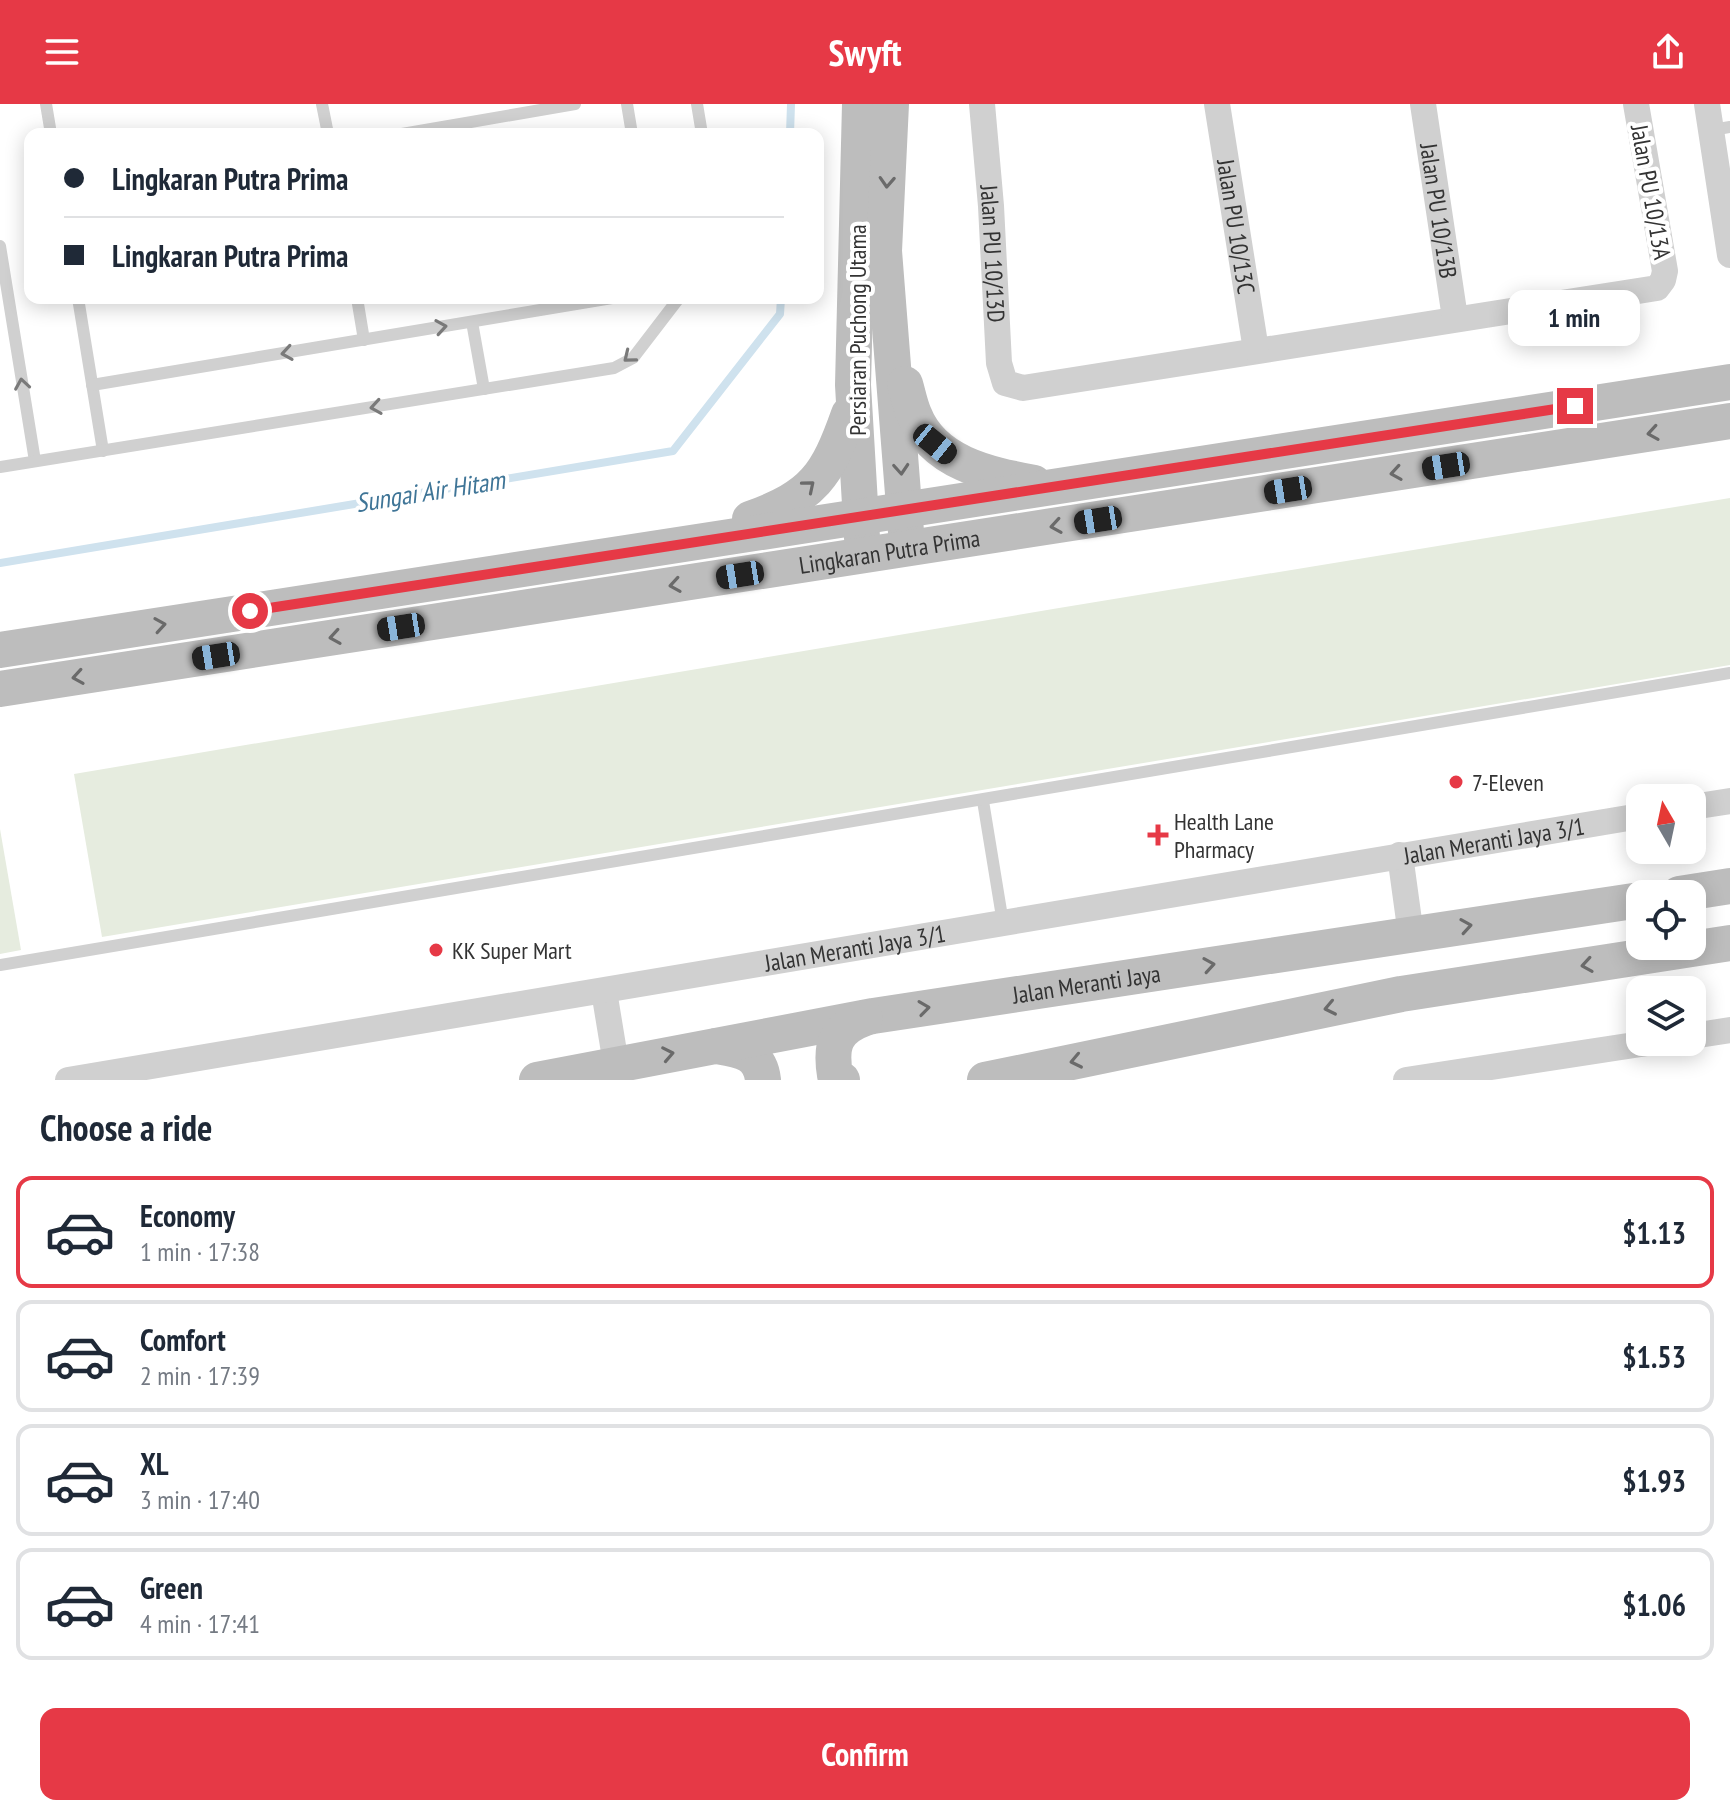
<!DOCTYPE html>
<meta charset="utf-8">
<style>
:root{--surface:#fff;--page:#f6f6f7;--text:#1f2937;--muted:#747a83;--line:#e0e1e3;--accent:#e63946}
body{margin:0;font-family:"PT Sans Narrow",sans-serif;background:var(--page);color:var(--text);height:100vh;display:flex;flex-direction:column;font-size:30px;white-space:nowrap}
*{box-sizing:border-box;margin:0}
p{font-size:26px;color:var(--muted)}
.icon{flex:none;width:44px;height:44px;fill:none;stroke:currentColor;stroke-width:2;stroke-linecap:round;stroke-linejoin:round}
.map{position:relative;height:976px;overflow:hidden}
.details{display:flex;flex-direction:column;background:var(--surface);flex:1}
.details>*{flex:none}
.guide{position:absolute;left:24px;top:24px;width:800px;height:176px;border-radius:16px;box-shadow:0 4px 20px #0003;display:grid;align-content:center;height:176px;padding:0 40px;background:var(--surface)}
.needle{width:52px;rotate:351deg}
.buttons{position:absolute;left:1626px;top:680px;display:grid;gap:16px}
.buttons a{display:grid;place-items:center;width:80px;height:80px;border-radius:16px;background:var(--surface);box-shadow:0 4px 20px #0003;font-size:40px}
.end{position:absolute;width:36px;height:36px;margin:-18px;border:10px solid #e63946;background:#fff;box-shadow:0 0 0 4px #fff}
.from{border-radius:50%}
.bubble{position:absolute;height:56px;border-radius:16px;background:var(--surface);box-shadow:0 4px 20px #0003;font-size:26px;font-weight:800;line-height:56px;text-align:center}
.car{position:absolute;width:24px;height:48px;margin:-24px -12px;border-radius:10px;box-shadow:0 0 6px 2px #0007;background:linear-gradient(#222 24%,#8ab4d8 0 40%,#222 0 76%,#8ab4d8 0 86%,#222 0)}
.guide b{display:flex;align-items:center;gap:28px;height:76px;font-size:30px}
.guide b+b{border-top:2px solid var(--line)}
.guide i{width:20px;height:20px;background:var(--text)}
ul{padding:0;list-style:none}
li{display:flex;align-items:center;gap:24px;height:112px;margin:0 16px 12px;padding:0 24px;border:4px solid var(--line);border-radius:16px}
li div{flex:1}
li b{display:block;font-size:30px}
li em{font-style:normal;font-weight:800}
li.current{border-color:var(--accent)}
li>.icon{width:72px;height:72px;stroke-width:1.5}
h2{padding:0 40px;font-size:36px;line-height:96px}
.cta{display:flex;gap:16px;margin-top:auto;padding:16px 40px}
.cta a{flex:1;height:92px;border-radius:16px;background:var(--accent);color:#fff;font-size:32px;font-weight:800;line-height:92px;text-align:center}
header{display:flex;justify-content:space-between;align-items:center;height:104px;padding:0 40px;background:var(--accent);color:#fff;font-size:36px;font-weight:800}
.map>svg:first-child{display:block}
.green{fill:#e6ecdf}
.lines{fill:none;stroke-linecap:round;stroke-linejoin:round}
.stream{stroke:#cfe2ee;stroke-width:8}
.lane{stroke:#d0d0d0;stroke-width:12}
.street{stroke:#d0d0d0;stroke-width:26}
.secondary{stroke:#bdbdbd;stroke-width:36}
.oneway{stroke:#6a6a6a}
.oneway2{stroke:#7a7a7a}
.route{stroke:#e63946;stroke-width:10}
.poi-dot{fill:#e63946;stroke:#fff;stroke-width:3}
.labels{text-anchor:middle;dominant-baseline:central;stroke-width:8;stroke-linejoin:round;paint-order:stroke}
.street-label{font-size:24px;fill:#333;stroke:#fff}
.poi-label{font-size:24px;fill:#333;stroke:#fff;text-anchor:start}
.water-label{font-size:26px;font-style:italic;fill:#3f7597;stroke:#fff}
</style>
<header><svg class="icon" aria-label="menu" viewBox="0 0 24 24"><path d="M4 6h16M4 12h16M4 18h16"/></svg>Swyft<svg class="icon" aria-label="share" viewBox="0 0 24 24"><path d="M12 15V3M7 8l5-5 5 5M5 13v7h14v-7"/></svg></header>
<div class="map">
<svg width="1730" height="976" viewBox="0 0 1730 976">
<rect width="100%" height="100%" fill="#fff"/>
<g class="green">
<polygon points="1730,394 1730,561 102,833 74,670 1053,505"/>
<polygon points="0,725 21,846 0,850"/>
</g>
<g class="lines">
<g class="stream">
<polyline points="790,30 791,0"/>
<polyline points="0,459 673,347 780,210 781,194"/>
</g>
<g class="lane">
<polyline points="46,0 51,30"/>
<polyline points="322,0 328,30"/>
<polyline points="627,0 632,30"/>
<polyline points="697,0 702,30"/>
<polyline points="1712,26 1730,23"/>
<polyline points="402,30 575,0"/>
<polyline points="0,142 35,357"/>
<polyline points="78,194 103,347"/>
<polyline points="357,194 364,236"/>
<polyline points="472,218 484,285"/>
<polyline points="92,281 612,194"/>
<polyline points="0,363 614,264 633,254 679,194"/>
<polyline points="983,697 1003,819"/>
<polyline points="0,861 1730,569"/>
</g>
<g class="street">
<path id="s1" d="M982 0 991 102 999 259 1005 279 1023 284 1657 184 1663 176 1665 167 1636 0"/>
<path id="s2" d="M1217 0 1256 246"/>
<path id="s3" d="M1423 0 1455 214"/>
<polyline points="1707,0 1730,151"/>
<polyline points="1692,703 1730,697"/>
<polyline points="1400,751 1411,831"/>
<polyline points="604,887 616,960"/>
<polyline points="1692,932 1730,926"/>
<path id="s4" d="M68 976 1640 712"/>
<polyline points="1406,976 1654,938"/>
</g>
<g class="secondary">
<polyline points="860,0 853,281 862,434"/>
<polyline points="891,0 884,147 906,428"/>
<path d="M905 280C908 290 910 301 914 310 933 359 988 370 1034 379"/>
<path d="M750 415C814 392 827 372 849 310"/>
<polyline points="0,546 1730,278"/>
<path id="s5" d="M0 585 1730 317"/>
<polyline points="1679,790 1730,782"/>
<path d="M716 942C740 946 760 948 763 976"/>
<path id="s6" d="M537 976 873 912 1640 796"/>
<path d="M842 976 835 971C830 941 835 925 865 914"/>
<polyline points="985,976 1401,890 1730,839"/>
</g>
</g>
<defs><path id="oneway-chevron" d="M-2-3.5L2.5 0L-2 3.5" fill="none" stroke-width="1.6" stroke-linecap="round" stroke-linejoin="round" transform="scale(2)"/></defs>
<g class="oneway">
<use href="#oneway-chevron" transform="translate(887 78) rotate(93)"/>
<use href="#oneway-chevron" transform="translate(1653 329) rotate(171)"/>
<use href="#oneway-chevron" transform="translate(901 365) rotate(86)"/>
<use href="#oneway-chevron" transform="translate(1396 369) rotate(171)"/>
<use href="#oneway-chevron" transform="translate(809 382) rotate(-40)"/>
<use href="#oneway-chevron" transform="translate(1056 422) rotate(171)"/>
<use href="#oneway-chevron" transform="translate(675 481) rotate(171)"/>
<use href="#oneway-chevron" transform="translate(160 521) rotate(-9)"/>
<use href="#oneway-chevron" transform="translate(335 533) rotate(171)"/>
<use href="#oneway-chevron" transform="translate(78 573) rotate(171)"/>
<use href="#oneway-chevron" transform="translate(1466 822) rotate(-9)"/>
<use href="#oneway-chevron" transform="translate(1209 861) rotate(-9)"/>
<use href="#oneway-chevron" transform="translate(1587 861) rotate(171)"/>
<use href="#oneway-chevron" transform="translate(924 904) rotate(-8)"/>
<use href="#oneway-chevron" transform="translate(1330 904) rotate(168)"/>
<use href="#oneway-chevron" transform="translate(668 950) rotate(-11)"/>
<use href="#oneway-chevron" transform="translate(1076 957) rotate(168)"/>
</g>
<g class="oneway2">
<use href="#oneway-chevron" transform="translate(441 223) rotate(-9)"/>
<use href="#oneway-chevron" transform="translate(287 249) rotate(171)"/>
<use href="#oneway-chevron" transform="translate(629 253) rotate(141)"/>
<use href="#oneway-chevron" transform="translate(22 280) rotate(-99)"/>
<use href="#oneway-chevron" transform="translate(376 303) rotate(171)"/>
</g>
<g class="lines">
<polyline class="route" points="250,507 1575,302"/>
</g>
<g class="poi-dot">
<circle cx="1456" cy="678" r="8"/>
<path d="M1154 719h8v8h8v8h-8v8h-8v-8h-8v-8h8z"/>
<circle cx="436" cy="846" r="8"/>
</g>
<g class="labels">
<g class="street-label">
<text transform="translate(1651 88) rotate(80)">Jalan PU 10/13A</text>
<text stroke="none"><textPath href="#s3" startOffset="108">Jalan PU 10/13B</textPath></text>
<text stroke="none"><textPath href="#s2" startOffset="124">Jalan PU 10/13C</textPath></text>
<text stroke="none"><textPath href="#s1" startOffset="150">Jalan PU 10/13D</textPath></text>
<text transform="translate(857 226) rotate(-90)">Persiaran Puchong Utama</text>
<text stroke="none"><textPath href="#s5" startOffset="900">Lingkaran Putra Prima</textPath></text>
<text stroke="none"><textPath href="#s4" startOffset="1446">Jalan Meranti Jaya 3/1</textPath></text>
<text stroke="none"><textPath href="#s4" startOffset="798">Jalan Meranti Jaya 3/1</textPath></text>
<text stroke="none"><textPath href="#s6" startOffset="558">Jalan Meranti Jaya</textPath></text>
</g>
<g class="poi-label">
<text x="1472" y="678">7-Eleven</text>
<text x="1174" y="717">Health Lane<tspan x="1174" dy="28">Pharmacy</tspan></text>
<text x="452" y="846">KK Super Mart</text>
</g>
<g class="water-label">
<text transform="translate(430 387) rotate(-9)">Sungai Air Hitam</text>
</g>
</g>
</svg>
<div class="buttons">
<a><svg class="needle" viewBox="-14 -14 28 28"><path d="M0-13l5 13h-10z" fill="#e53935"/><path d="M0 13l5-13h-10z" fill="#747a83"/></svg></a>
<a><svg class="icon" aria-label="locate" viewBox="0 0 24 24"><circle cx="12" cy="12" r="6"/><path d="M12 2v4M12 18v4M2 12h4M18 12h4"/></svg></a>
<a><svg class="icon" aria-label="layers" viewBox="0 0 24 24"><path d="M12 4l9 5-9 5-9-5zM3 14l9 5 9-5"/></svg></a>
</div>
<i class="end from" style="left:250px;top:507px"></i>
<i class="end" style="left:1575px;top:302px"></i>
<div class="bubble" style="left:1508px;top:186px;width:132px">1 min</div>
<i class="car" style="left:935px;top:340px;rotate:129deg"></i>
<i class="car" style="left:1446px;top:362px;rotate:261deg"></i>
<i class="car" style="left:1288px;top:386px;rotate:261deg"></i>
<i class="car" style="left:1098px;top:416px;rotate:261deg"></i>
<i class="car" style="left:740px;top:471px;rotate:261deg"></i>
<i class="car" style="left:401px;top:523px;rotate:261deg"></i>
<i class="car" style="left:216px;top:552px;rotate:261deg"></i>
<div class="guide">
<b><i class="from"></i>Lingkaran Putra Prima</b>
<b><i></i>Lingkaran Putra Prima</b>
</div>
</div>
<section class="details">
<h2>Choose a ride</h2>
<ul>
<li class="current"><svg class="icon" aria-label="car" viewBox="0 0 24 24"><path d="M5 17H2v-5l4-1 3-4h7l3 4 3 1v5h-3M9 17h6M6 11h13"/><circle cx="7" cy="17" r="2"/><circle cx="17" cy="17" r="2"/></svg><div><b>Economy</b><p>1 min · 17:38</p></div><em>$1.13</em></li>
<li><svg class="icon" aria-label="car" viewBox="0 0 24 24"><path d="M5 17H2v-5l4-1 3-4h7l3 4 3 1v5h-3M9 17h6M6 11h13"/><circle cx="7" cy="17" r="2"/><circle cx="17" cy="17" r="2"/></svg><div><b>Comfort</b><p>2 min · 17:39</p></div><em>$1.53</em></li>
<li><svg class="icon" aria-label="car" viewBox="0 0 24 24"><path d="M5 17H2v-5l4-1 3-4h7l3 4 3 1v5h-3M9 17h6M6 11h13"/><circle cx="7" cy="17" r="2"/><circle cx="17" cy="17" r="2"/></svg><div><b>XL</b><p>3 min · 17:40</p></div><em>$1.93</em></li>
<li><svg class="icon" aria-label="car" viewBox="0 0 24 24"><path d="M5 17H2v-5l4-1 3-4h7l3 4 3 1v5h-3M9 17h6M6 11h13"/><circle cx="7" cy="17" r="2"/><circle cx="17" cy="17" r="2"/></svg><div><b>Green</b><p>4 min · 17:41</p></div><em>$1.06</em></li>
</ul>
<div class="cta"><a>Confirm</a></div>
</section>
